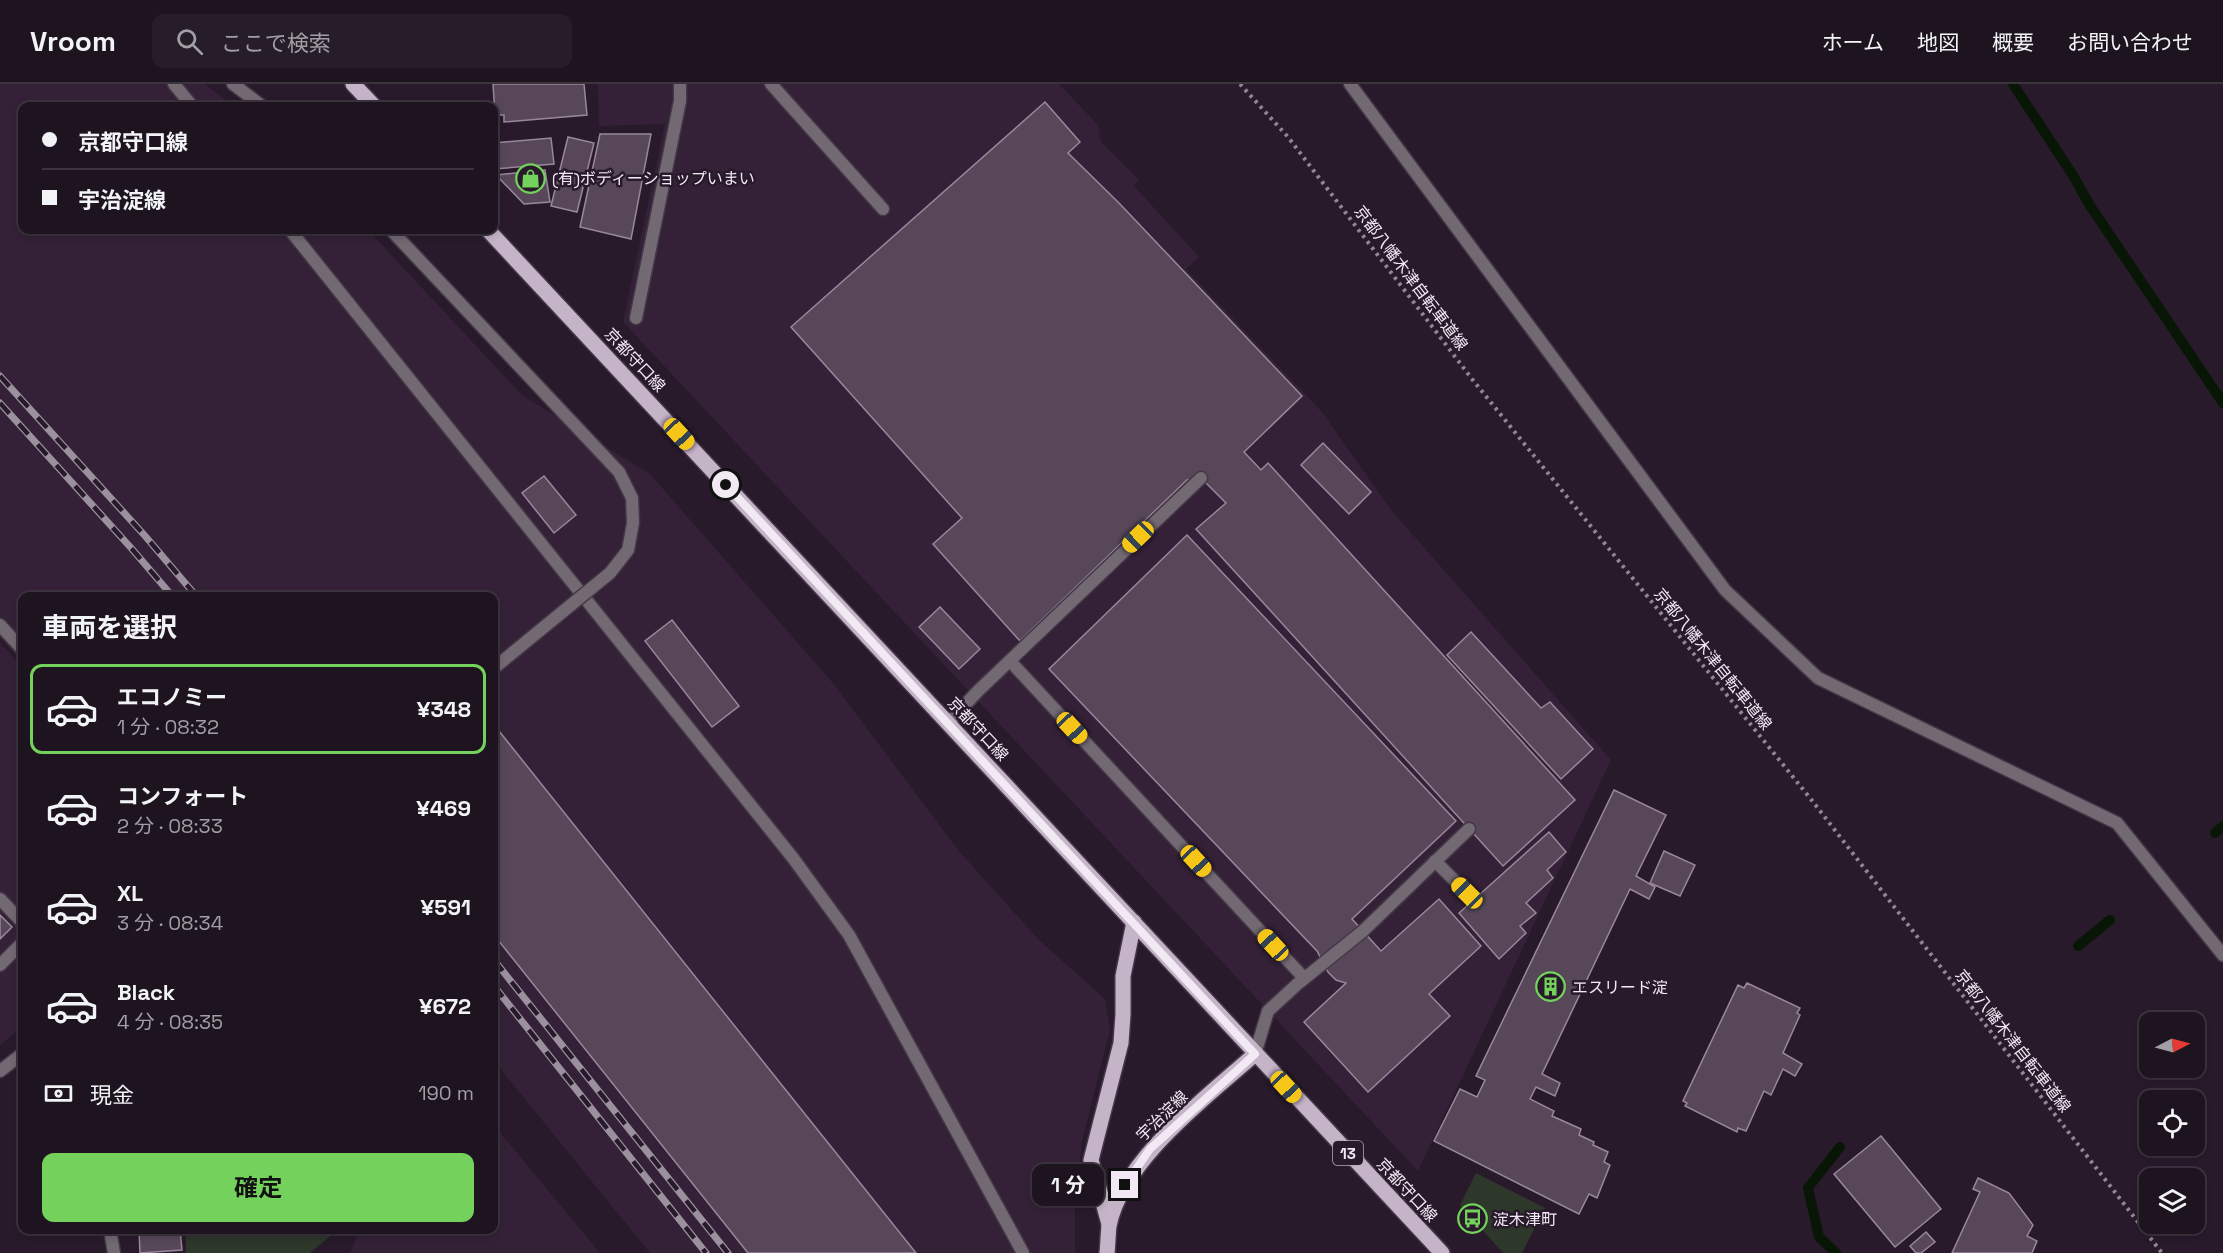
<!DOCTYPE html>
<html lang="ja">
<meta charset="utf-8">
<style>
:root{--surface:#1e1420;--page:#261d29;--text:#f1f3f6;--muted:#a19ea5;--line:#3c333e;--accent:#74d25c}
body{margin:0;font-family:"Space Grotesk","Noto Sans JP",sans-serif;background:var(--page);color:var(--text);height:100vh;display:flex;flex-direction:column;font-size:22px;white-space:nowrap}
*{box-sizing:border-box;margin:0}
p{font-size:20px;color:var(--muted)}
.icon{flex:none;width:33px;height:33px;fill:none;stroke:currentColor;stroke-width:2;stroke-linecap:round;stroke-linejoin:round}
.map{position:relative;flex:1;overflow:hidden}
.drawer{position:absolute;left:18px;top:508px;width:480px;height:642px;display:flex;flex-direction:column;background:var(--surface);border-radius:12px;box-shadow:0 3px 9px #0003,0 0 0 2px var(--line)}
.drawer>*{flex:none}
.hud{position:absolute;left:18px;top:18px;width:480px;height:132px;border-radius:12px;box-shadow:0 3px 9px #0003,0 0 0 2px var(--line);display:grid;align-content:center;height:132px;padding:0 24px;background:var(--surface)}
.needle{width:39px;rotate:84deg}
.tools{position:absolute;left:2139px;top:928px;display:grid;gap:12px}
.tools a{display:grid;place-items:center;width:66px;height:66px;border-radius:12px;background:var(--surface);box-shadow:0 3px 9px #0003,0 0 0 2px var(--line);font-size:30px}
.end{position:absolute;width:27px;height:27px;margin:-14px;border:8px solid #f2e9f4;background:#111;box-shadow:0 0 0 3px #111}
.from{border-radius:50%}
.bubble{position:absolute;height:42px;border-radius:12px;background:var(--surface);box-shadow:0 3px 9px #0003,0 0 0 2px var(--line);font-size:20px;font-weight:700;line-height:42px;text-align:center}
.car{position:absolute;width:18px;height:36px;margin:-18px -9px;border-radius:8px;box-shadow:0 0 4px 2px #0007;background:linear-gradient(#f5c518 24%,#345 0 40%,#f5c518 0 76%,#345 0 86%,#f5c518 0)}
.hud b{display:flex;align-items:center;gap:21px;height:57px;font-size:22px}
.hud b+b{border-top:2px solid var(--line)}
.hud i{width:15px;height:15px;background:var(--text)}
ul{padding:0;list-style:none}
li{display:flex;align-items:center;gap:18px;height:90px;margin:0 12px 9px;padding:0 12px;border:3px solid transparent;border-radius:12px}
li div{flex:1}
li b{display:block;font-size:22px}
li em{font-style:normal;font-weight:700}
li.current{border-color:var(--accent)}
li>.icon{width:54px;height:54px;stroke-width:1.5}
h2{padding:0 24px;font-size:27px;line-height:72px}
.pay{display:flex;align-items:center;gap:15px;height:66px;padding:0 24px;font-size:22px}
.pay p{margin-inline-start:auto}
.cta{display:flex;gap:12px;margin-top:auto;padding:12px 24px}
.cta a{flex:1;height:69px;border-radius:12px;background:var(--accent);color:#111;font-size:24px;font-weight:700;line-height:69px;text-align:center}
header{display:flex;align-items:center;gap:36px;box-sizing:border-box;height:84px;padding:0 30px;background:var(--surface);border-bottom:2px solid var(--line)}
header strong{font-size:28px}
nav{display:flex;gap:33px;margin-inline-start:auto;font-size:21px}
.search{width:420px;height:54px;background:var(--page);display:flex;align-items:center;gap:15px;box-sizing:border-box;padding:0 21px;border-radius:12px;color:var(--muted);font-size:22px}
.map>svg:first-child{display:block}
.built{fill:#342137}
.green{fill:#2d372a}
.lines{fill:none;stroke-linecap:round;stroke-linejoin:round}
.stream{stroke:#081605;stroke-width:10}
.building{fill:#574759;stroke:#99879c;stroke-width:1.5}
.lane-casing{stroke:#443747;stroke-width:15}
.street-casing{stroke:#443747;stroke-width:15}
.primary-casing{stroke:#443747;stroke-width:18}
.path{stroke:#928694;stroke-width:4;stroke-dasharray:3 4.5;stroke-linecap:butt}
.lane{stroke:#726973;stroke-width:12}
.street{stroke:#726973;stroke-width:12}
.primary{stroke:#c5b3c8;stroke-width:15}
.rail-casing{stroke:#9b909e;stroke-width:7}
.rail{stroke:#281a2b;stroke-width:4.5;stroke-dasharray:14;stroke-linecap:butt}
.street-bridge-casing{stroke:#443747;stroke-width:15;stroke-linecap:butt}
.street-bridge{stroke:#726973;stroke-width:12}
.route{stroke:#f2e9f4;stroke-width:8}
.labels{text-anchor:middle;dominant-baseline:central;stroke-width:5;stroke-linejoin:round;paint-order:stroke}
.shield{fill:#281a2b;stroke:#b5abb8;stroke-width:1.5}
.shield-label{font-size:15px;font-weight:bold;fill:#f2e9f4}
.poi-label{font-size:16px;fill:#f2e9f4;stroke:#281a2b;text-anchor:start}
.street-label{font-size:16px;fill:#f2e9f4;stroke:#281a2b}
</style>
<header>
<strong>Vroom</strong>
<div class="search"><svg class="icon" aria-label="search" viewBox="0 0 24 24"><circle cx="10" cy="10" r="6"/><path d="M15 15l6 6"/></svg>ここで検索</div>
<nav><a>ホーム</a><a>地図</a><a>概要</a><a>お問い合わせ</a></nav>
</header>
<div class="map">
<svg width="2223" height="1169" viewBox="0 0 2223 1169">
<rect width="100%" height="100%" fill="#281a2b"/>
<g class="built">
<polygon points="0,0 205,0 233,22 22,22 22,146 368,146 522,311 650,390 832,598 958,766 1038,855 1105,915 1110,946 1082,1057 1075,1120 1075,1169 650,1169 494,977 494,513 22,513 22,578 0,554"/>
<polygon points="598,0 1059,0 1098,41 1101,58 1139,96 1134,102 1199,173 1186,185 1322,328 1391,426 1611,676 1418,1087 623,238 665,40 599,42"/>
<polygon points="0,559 22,583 22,943 0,961"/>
<polygon points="494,1041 600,1169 350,1169 359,1146 494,1146"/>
</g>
<g class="green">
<polygon points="1476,1089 1545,1124 1522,1169 1503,1169 1460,1121"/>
<polygon points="186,1146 336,1146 334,1149 310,1169 186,1169"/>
</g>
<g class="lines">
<g class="stream">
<polyline points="2013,0 2074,93 2089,120 2223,319"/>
<polyline points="2215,749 2223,742"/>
<polyline points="2078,862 2110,836"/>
<polyline points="1836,1169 1819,1153 1808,1104 1840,1063"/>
</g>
</g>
<g class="building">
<polygon points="493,0 584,0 587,31 504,38 504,31 495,31"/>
<polygon points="1045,18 1080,58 1068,69 1119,119 1302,312 1244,368 1261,386 1268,379 1575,716 1503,782 1196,445 1226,419 1201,394 1187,396 1020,557 933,460 962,434 791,243"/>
<polygon points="600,50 651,50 631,155 580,143"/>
<polygon points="568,53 594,59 577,128 551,122"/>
<polygon points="551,54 554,80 494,85 494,59"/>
<polygon points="545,86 550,118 524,120 496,91"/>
<polygon points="1323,359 1371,408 1349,430 1301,381"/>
<polygon points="544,392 576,431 554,449 522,409"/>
<polygon points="1187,451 1456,737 1352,835 1381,867 1439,815 1481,862 1429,910 1450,932 1368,1008 1304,938 1346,899 1336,896 1328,888 1317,867 1049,585"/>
<polygon points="940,523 980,565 959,585 919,543"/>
<polygon points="672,536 739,622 712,643 645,557"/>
<polygon points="1471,548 1541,624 1550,618 1593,665 1561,695 1447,571"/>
<polygon points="495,642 916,1169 748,1169 494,851"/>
<polygon points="1614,706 1666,731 1636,792 1655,803 1649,815 1630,805 1542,990 1560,999 1555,1012 1536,1003 1530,1015 1554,1027 1552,1032 1581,1045 1579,1051 1594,1058 1593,1061 1608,1068 1604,1078 1610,1081 1597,1114 1589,1110 1579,1130 1434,1057 1460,1005 1477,1013 1485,996 1476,992"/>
<polygon points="1549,748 1566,768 1547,786 1553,794 1526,819 1536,829 1520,842 1526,849 1499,875 1459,829"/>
<polygon points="1664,767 1695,781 1680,812 1650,799"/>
<polygon points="0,831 12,843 0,855"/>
<polygon points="1747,899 1800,924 1797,929 1800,931 1783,969 1802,980 1795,992 1783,985 1771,1011 1764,1007 1746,1047 1738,1044 1737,1048 1685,1022 1687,1019 1683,1017 1738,901 1744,904"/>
<polygon points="1881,1052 1941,1125 1895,1163 1834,1090"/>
<polygon points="1978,1094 2009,1109 2033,1141 2027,1152 2037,1157 2032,1169 1952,1169 1980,1108 1973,1105"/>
<polygon points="139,1146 180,1146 182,1166 140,1169"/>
<polygon points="1926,1148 1935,1158 1921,1169 1916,1169 1910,1162"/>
</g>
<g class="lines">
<defs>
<g id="lane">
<polyline points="174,0 192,22"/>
<polyline points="771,0 883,125"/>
<polyline points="1350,0 1725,506 1818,594 2117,739 2223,871"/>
<polyline points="290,146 793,774 849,851 1023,1169"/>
<polyline points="636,234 680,17 680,0"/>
<polyline points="0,541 22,565"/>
<polyline points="1010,577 1304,894 1268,927 1255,970"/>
<polyline points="948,639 978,607 1201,394"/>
<polyline points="1435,777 1467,809"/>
<polyline points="0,815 22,838"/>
<polyline points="0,881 22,859"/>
<polyline points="1300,898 1363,847 1469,745"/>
</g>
<g id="street">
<polyline points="233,0 262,22"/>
<polyline points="0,987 22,970"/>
<polyline points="110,1146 114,1169"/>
</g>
<g id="primary">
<polyline points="353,0 374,22"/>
<polyline points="488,146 1442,1169"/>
<polyline points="1109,1140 1091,1076 1121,959 1123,930 1123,892 1134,838"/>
<path d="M1107 1169C1108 1160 1108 1150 1109 1142 1122 1076 1207 1013 1255 970"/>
</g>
</defs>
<use href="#lane" class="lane-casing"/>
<use href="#street" class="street-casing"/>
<use href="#primary" class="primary-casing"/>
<polyline class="path" points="1240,0 1288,53 1472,295 1810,714 2162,1169"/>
<use href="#lane" class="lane"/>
<use href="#street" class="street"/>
<use href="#primary" class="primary"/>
<defs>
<g id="rail">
<polyline points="0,292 146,453 197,513"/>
<polyline points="0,319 132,465 173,513"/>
<polyline points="494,876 728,1169"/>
<polyline points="494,902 706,1169"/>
</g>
</defs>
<use href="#rail" class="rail-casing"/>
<use href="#rail" class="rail"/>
<defs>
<polyline id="street-bridge" points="391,146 619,388 632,414 633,439 628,466 610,489 494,584"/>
</defs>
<use href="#street-bridge" class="street-bridge-casing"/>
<use href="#street-bridge" class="street-bridge"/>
</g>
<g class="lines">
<polyline class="route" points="726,401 1255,970 1150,1065 1125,1101"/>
</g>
<defs>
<symbol id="shop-ring" viewBox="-11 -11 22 22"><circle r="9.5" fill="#281a2b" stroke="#74d25c" stroke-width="1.5"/><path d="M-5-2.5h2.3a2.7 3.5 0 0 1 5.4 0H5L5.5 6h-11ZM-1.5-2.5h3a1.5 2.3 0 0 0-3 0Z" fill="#74d25c"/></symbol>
<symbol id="building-ring" viewBox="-11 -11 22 22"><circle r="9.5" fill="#281a2b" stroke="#74d25c" stroke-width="1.5"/><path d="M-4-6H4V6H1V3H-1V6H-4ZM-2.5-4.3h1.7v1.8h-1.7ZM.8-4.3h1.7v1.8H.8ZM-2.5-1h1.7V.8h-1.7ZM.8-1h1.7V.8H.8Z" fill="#74d25c"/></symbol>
<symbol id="bus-ring" viewBox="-11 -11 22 22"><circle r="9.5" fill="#281a2b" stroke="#74d25c" stroke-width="1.5"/><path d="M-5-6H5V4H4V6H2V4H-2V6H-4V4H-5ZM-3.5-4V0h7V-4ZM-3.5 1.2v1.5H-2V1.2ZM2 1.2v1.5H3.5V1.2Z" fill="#74d25c"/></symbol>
</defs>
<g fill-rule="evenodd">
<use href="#shop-ring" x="514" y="78" width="33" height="33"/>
<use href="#building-ring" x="1534" y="886" width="33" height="33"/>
<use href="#bus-ring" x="1456" y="1118" width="33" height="33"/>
</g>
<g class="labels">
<rect class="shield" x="1333" y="1057" width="30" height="24" rx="4.5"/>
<g class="shield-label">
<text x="1348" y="1069">13</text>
</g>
<g class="poi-label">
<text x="552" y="94">(有)ボディーショップいまい</text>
<text x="1572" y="903">エスリード淀</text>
<text x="1493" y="1135">淀木津町</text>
</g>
<g class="street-label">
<text transform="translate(1411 194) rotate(53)">京都八幡木津自転車道線</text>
<text transform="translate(635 276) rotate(47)">京都守口線</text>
<text transform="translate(1713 575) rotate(51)">京都八幡木津自転車道線</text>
<text transform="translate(978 645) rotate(47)">京都守口線</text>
<text transform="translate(2013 957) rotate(52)">京都八幡木津自転車道線</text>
<text transform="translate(1162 1032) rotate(-44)">宇治淀線</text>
<text transform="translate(1407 1106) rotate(47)">京都守口線</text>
</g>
</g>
</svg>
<div class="tools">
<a><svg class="needle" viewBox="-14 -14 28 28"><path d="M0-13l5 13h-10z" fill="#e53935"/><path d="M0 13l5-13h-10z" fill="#a19ea5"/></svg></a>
<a><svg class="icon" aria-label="locate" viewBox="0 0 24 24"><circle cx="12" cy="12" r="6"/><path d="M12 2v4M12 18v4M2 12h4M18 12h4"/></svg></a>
<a><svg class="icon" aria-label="layers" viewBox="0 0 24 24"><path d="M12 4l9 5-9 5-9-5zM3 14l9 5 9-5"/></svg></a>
</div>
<i class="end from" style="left:726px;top:401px"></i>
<i class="end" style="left:1125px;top:1101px"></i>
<div class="bubble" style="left:1032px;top:1080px;width:72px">1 分</div>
<i class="car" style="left:679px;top:350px;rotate:137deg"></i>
<i class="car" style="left:1138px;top:453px;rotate:226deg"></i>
<i class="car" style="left:1072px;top:644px;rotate:137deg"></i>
<i class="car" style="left:1196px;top:777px;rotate:137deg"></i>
<i class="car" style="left:1467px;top:809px;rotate:315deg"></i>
<i class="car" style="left:1273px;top:861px;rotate:317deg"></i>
<i class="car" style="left:1286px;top:1003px;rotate:137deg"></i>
<div class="hud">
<b><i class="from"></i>京都守口線</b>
<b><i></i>宇治淀線</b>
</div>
<section class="drawer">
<h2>車両を選択</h2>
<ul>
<li class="current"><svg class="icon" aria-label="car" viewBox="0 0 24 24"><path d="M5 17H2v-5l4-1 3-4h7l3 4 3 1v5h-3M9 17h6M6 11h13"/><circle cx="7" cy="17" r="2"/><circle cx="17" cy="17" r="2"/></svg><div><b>エコノミー</b><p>1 分 · 08:32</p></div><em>¥348</em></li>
<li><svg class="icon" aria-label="car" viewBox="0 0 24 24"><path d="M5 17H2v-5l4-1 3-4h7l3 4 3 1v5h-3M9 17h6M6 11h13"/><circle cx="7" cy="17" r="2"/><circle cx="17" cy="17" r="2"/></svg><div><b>コンフォート</b><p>2 分 · 08:33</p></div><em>¥469</em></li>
<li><svg class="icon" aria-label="car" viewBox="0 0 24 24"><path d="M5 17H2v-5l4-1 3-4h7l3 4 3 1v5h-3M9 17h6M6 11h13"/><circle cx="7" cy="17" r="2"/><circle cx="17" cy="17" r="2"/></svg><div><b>XL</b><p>3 分 · 08:34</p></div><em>¥591</em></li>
<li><svg class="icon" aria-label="car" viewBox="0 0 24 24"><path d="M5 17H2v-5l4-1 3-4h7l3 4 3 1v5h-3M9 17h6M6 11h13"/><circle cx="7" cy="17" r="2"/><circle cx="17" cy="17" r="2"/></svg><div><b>Black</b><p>4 分 · 08:35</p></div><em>¥672</em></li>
</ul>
<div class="pay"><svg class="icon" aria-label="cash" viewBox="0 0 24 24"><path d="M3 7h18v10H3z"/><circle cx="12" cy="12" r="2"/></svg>現金<p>190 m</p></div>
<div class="cta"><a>確定</a></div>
</section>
</div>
